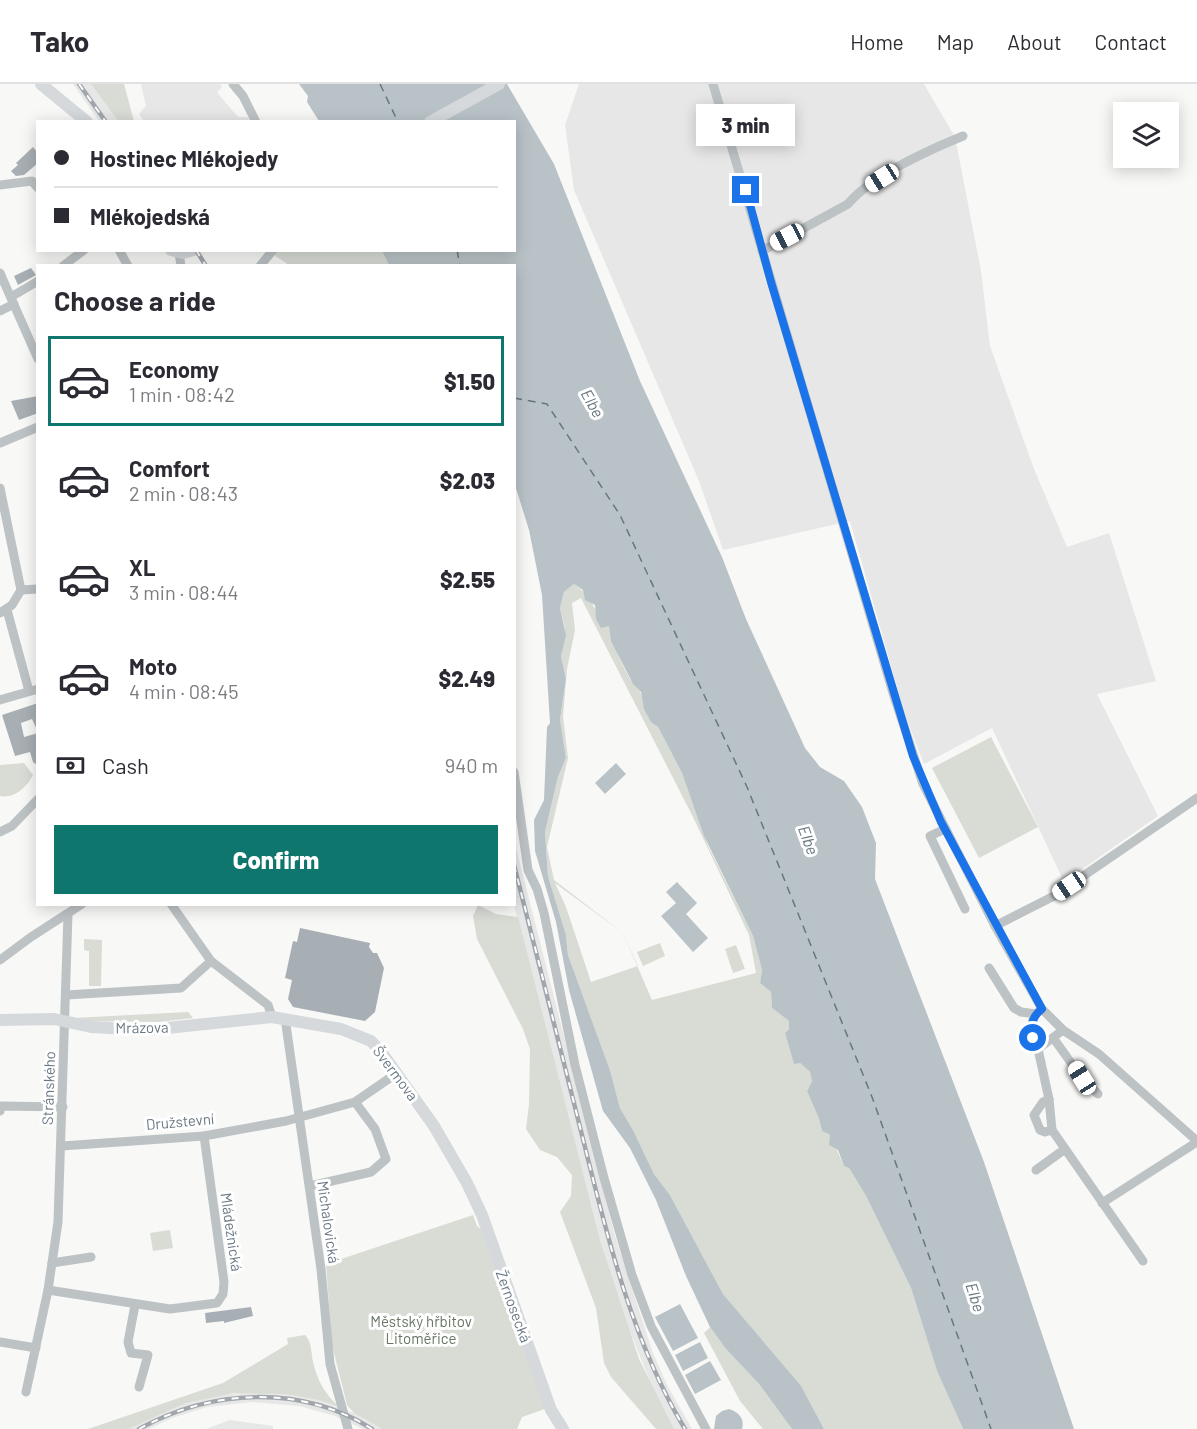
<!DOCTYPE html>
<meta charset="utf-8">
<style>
:root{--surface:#fff;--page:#f2f2f3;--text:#2b2b33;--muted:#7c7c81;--line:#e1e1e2;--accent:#0f766e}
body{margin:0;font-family:Barlow,sans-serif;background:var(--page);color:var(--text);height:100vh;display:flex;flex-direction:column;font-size:22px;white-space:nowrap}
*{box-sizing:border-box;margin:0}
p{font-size:20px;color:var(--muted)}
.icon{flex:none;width:33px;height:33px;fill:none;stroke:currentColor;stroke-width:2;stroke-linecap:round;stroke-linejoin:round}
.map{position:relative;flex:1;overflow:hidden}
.drawer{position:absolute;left:36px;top:180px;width:480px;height:642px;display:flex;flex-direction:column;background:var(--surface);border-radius:0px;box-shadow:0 3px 15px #0003}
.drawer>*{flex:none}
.banner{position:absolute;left:36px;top:36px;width:480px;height:132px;border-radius:0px;box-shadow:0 3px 15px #0003;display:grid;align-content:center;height:132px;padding:0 18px;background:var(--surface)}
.buttons{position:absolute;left:1113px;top:18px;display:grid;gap:12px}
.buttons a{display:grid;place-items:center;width:66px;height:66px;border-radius:0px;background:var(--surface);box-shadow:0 3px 15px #0003;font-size:30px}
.end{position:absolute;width:27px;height:27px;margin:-14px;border:8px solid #1a73e8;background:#fff;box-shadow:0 0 0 3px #fff}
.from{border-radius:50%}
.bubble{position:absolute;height:42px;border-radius:0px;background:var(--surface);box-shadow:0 3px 15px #0003;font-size:20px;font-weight:800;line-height:42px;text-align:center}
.car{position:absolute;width:18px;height:36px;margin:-18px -9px;border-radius:8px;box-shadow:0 0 4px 2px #0007;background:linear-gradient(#fff 24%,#345 0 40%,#fff 0 76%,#345 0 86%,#fff 0)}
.banner b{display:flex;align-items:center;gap:21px;height:57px;font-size:22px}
.banner b+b{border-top:2px solid var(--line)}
.banner i{width:15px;height:15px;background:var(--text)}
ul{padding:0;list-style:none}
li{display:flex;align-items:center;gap:18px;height:90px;margin:0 12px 9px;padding:0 6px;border:3px solid transparent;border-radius:0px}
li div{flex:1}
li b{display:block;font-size:22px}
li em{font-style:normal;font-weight:800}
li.selected{border-color:var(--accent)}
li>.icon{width:54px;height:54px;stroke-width:1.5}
h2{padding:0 18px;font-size:27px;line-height:72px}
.pay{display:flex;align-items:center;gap:15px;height:66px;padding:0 18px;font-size:22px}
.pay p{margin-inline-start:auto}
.cta{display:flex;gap:12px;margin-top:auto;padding:12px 18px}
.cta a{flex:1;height:69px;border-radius:0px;background:var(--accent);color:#fff;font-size:24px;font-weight:800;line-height:69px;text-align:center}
header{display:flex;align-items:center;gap:36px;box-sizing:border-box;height:84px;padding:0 30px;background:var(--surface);border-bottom:2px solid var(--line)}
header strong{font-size:28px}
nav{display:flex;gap:33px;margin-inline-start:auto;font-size:21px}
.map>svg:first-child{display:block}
.built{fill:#e6e7e6}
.green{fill:#d8dcd5;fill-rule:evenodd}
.water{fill:#b9c3c7}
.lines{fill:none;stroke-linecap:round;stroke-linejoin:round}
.ferry{stroke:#66777f;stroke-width:1.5;stroke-dasharray:8 6;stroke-linecap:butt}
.building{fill:#a8afb4}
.minor{stroke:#bdc2c5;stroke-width:9}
.major{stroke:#d5d9dc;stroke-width:12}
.rail-casing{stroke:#a0a6ab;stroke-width:4.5}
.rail{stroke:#fff;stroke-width:2;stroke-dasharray:7;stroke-linecap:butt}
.route{stroke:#1a73e8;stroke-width:8}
.labels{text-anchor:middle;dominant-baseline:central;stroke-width:6;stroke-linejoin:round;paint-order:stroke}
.street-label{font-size:15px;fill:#6a7884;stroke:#fff}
.park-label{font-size:15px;fill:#677764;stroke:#fff}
.water-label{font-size:16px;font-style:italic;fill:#66777f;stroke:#fff}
</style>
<header>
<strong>Tako</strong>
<nav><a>Home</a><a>Map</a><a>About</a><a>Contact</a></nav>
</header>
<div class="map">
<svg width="1197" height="1345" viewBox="0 0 1197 1345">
<rect width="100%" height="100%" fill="#f8f8f6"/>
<g class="built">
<polygon points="73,0 91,0 118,37 99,37"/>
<polygon points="141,0 220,0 222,3 217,8 225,18 238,33 248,33 250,37 144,37 139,30 146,22"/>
<polygon points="579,0 924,0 955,53 981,187 990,262 1034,385 1067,463 1109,449 1156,597 1097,610 1158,732 1064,798 992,644 924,680 904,628 850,437 723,466 699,397 574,106 565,41"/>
<polygon points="515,760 615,1152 653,1269 667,1301 692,1345 674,1345 654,1307 626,1238 600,1156 514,821"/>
<polygon points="252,1308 285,1310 318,1316 354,1329 382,1345 363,1345 335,1332 299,1322 252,1318 207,1323 172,1334 149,1345 129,1345 186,1319 219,1311"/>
<polygon points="230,1336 273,1342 273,1345 206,1345"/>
</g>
<g class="green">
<polygon points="91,0 124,0 134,37 118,37"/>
<polygon points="268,167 382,167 389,181 289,181"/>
<path d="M574 500C588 510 594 520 599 536L609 542C613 561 620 577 630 595 633 600 639 604 641 610 646 623 645 633 658 643L682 689 708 762 753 852 762 886 760 899 771 908 772 924 789 937V945L785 949 794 979H800L810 988 812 997 807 1007 819 1035 822 1047 830 1051 844 1082 849 1084 866 1112 911 1204 937 1287 963 1345H824L800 1302 723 1210 670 1111 654 1090 633 1046 620 1024 610 986 568 871 566 851 548 792 545 748 558 693 566 674 560 636 566 595 561 572 565 544 560 524 564 508ZM581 514 693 733 749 851 756 889 652 916 623 849 554 796 547 763 568 674 563 633 567 585 575 546 572 519ZM555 799 623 849 638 882 591 898 566 823Z"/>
<polygon points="991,653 1038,743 979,774 932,684"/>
<path d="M24 679 33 691C27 703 14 715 0 712V681Z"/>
<polygon points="478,821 496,830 518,833 600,1156 639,1275 674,1345 656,1345 611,1293 604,1279 596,1224 560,1128 571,1112 572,1091 557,1073 540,1066 526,1045 529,1020 530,965 523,945 477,855 473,832"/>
<polygon points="84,855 102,856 101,902 89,902 89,867 84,866"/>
<polygon points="660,859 665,872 643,882 637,868"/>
<polygon points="736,861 745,885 733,889 725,865"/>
<polygon points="188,928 193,934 158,938 78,937 73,934"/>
<polygon points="473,1131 477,1142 481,1145 545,1325 522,1333 517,1345 382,1345 354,1329 347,1321 332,1261 326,1180"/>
<polygon points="170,1146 173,1164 153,1167 150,1149"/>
<polygon points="710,1243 726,1265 759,1300 792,1345 763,1345 740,1317 704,1249"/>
<path d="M305 1251C312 1258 311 1268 313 1278 317 1296 325 1310 339 1323L318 1316 285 1310 234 1309 186 1319 129 1345H88L223 1299 288 1260 287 1254Z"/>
</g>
<g class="water">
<polygon points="299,0 507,0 554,80 640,297 722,473 746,535 805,664 820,683 844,697 862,723 876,759 875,795 984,1078 1074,1345 963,1345 937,1287 911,1204 866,1112 849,1084 844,1082 838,1066 829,1061 830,1051 822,1047 819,1035 807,1007 812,997 810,988 800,979 794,980 785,949 789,945 789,937 772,924 771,908 760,899 762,886 753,852 704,752 682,689 658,643 651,638 644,625 641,608 633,600 611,557 609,542 601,544 596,535 595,521 585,516 583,506 574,500 564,508 560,524 566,551 561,572 566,595 560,636 566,674 558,693 545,748 548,792 566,851 568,871 610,986 620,1024 633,1046 654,1090 670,1111 723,1210 801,1302 824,1345 792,1345 759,1300 726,1265 710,1243 686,1192 656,1116 630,1064 603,1027 569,906 556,838 535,767 534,736 544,716 547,643 550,639 542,511 529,446 515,401 514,182 389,181 382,167 514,166 514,38 319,37 307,18 308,12"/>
<polygon points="616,679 626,690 605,710 595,699"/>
<polygon points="677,798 697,819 686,830 708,854 693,868 661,832 676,819 666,808"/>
<polygon points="680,1220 698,1254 673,1267 655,1233"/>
<polygon points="700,1258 708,1274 683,1287 675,1271"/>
<polygon points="710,1277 721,1296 695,1310 685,1291"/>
<path d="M729 1325C739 1328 745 1335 742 1345H714L716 1332 722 1327Z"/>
</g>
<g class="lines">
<g class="ferry">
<polyline points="380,0 398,38"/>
<polyline points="457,166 460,182"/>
<polyline points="514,314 547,320 620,431 747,703 872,1013 991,1345"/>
</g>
</g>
<g class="building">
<polygon points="33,63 38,69 38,79 24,91 16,92 11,87 18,81 16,79"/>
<polygon points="31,184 36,191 18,201 14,192"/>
<polygon points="38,312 38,329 19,336 11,317"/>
<polygon points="38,619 38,648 32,635 21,639 24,653 38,649 38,682 33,678 30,668 15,672 2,631"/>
<polygon points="300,844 370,859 369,863 373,869 377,869 384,884 375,928 365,937 293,923 288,915 292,896 285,894 293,857 297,858"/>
<polygon points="251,1223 253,1232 224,1239 224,1237 206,1239 205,1229"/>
</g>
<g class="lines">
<g class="minor">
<polyline points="233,0 243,12 256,38"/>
<polyline points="713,0 893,609 923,700 995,842 1042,925 1063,946 1099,970 1197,1057"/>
<polyline points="0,101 32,97 38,104"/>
<polyline points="119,166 128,182"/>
<path d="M762 167 848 120C871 92 929 66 963 52"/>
<polyline points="179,169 181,182"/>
<polyline points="63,182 84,166"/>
<polyline points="260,182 273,166"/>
<polyline points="0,189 38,275"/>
<polyline points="11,213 38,197"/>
<polyline points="0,227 14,220"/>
<polyline points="0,359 38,343"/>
<polyline points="0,404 21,506"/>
<polyline points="21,506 38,505"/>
<polyline points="7,526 29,607"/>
<polyline points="0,529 12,521 21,506"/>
<polyline points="0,616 38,605"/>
<polyline points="514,688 528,786 537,805 544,829 575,981 604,1094 632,1191 651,1242 706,1345"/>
<polyline points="945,745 930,752 965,825"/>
<polyline points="0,748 12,742 38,715"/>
<polyline points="171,820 211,877 268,921 272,933"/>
<polyline points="995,842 1054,812 1197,714"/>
<polyline points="0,876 31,853 82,820"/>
<polyline points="989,884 1014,924 1021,928 1036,930"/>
<polyline points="66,911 181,904 211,877"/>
<polyline points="285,934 321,1185 330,1280 348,1345"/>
<polyline points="1063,946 1038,965 1049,1015 1052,1046 1143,1177"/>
<polyline points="1054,955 1082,994 1098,1010"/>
<path d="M1038 965C1032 952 1027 938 1039 927"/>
<polyline points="1049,1015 1043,1018 1034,1031 1040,1046 1045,1048 1052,1046"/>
<polyline points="0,1027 1,1022 63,1023"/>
<polyline points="62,1062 204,1052 286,1037 355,1018 397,989"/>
<polyline points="1036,1086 1065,1065"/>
<polyline points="310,1102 371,1088 386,1075 375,1045 355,1018"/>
<polyline points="1102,1119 1197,1058"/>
<polyline points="52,1179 91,1173"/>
<polyline points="48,1206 170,1225 217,1219 223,1210 224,1198 204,1052"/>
<polyline points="135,1221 128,1258 131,1269 148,1271 139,1303"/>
<polyline points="0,1258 36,1264"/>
<polyline points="26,1308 48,1206 58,1138 68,830"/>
</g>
<g class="major">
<polyline points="41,0 87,38"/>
<polyline points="430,38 499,0"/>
<polyline points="171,166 183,169 194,166"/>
<polyline points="0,936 54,935 91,943 148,946 272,933 341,945 371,957 382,969 434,1042 467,1099 482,1131 551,1326 563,1345"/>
</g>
<defs>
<g id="rail">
<polyline points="79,0 106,38"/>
<polyline points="196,166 206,182"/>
<path d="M514 781C538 874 561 967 584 1059 608 1156 633 1259 685 1345"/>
<path d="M139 1345C211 1305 301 1300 372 1345"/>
</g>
</defs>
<use href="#rail" class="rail-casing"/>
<use href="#rail" class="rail"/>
</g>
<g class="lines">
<path class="route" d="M746 106 771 198 913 672 941 738 1042 925C1031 933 1031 942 1033 954"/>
</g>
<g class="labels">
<g class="street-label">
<text transform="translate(142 943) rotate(-1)">Mrázova</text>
<text transform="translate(396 989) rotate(53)">Švermova</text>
<text transform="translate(48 1004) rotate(-88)">Stránského</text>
<text transform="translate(180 1037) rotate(-5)">Družstevní</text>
<text transform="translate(329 1138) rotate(82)">Michalovická</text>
<text transform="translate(232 1148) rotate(82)">Mládežnická</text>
<text transform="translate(514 1222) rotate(70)">Žernosecká</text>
</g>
<g class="park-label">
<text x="421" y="1237">Městský hřbitov<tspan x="421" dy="17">Litoměřice</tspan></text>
</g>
<g class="water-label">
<text transform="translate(593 319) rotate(61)">Elbe</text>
<text transform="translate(809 756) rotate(70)">Elbe</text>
<text transform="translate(976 1213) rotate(72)">Elbe</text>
</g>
</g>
</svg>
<div class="buttons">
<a><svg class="icon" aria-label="layers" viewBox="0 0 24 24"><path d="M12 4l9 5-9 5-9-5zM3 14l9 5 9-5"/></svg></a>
</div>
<i class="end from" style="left:1033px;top:954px"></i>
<i class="end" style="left:746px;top:106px"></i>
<div class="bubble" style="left:696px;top:20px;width:99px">3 min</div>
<i class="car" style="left:882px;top:94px;rotate:238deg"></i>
<i class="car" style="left:787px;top:153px;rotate:242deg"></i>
<i class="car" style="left:1069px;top:802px;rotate:236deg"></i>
<i class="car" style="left:1082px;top:994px;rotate:328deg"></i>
<div class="banner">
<b><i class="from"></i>Hostinec Mlékojedy</b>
<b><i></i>Mlékojedská</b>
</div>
<section class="drawer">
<h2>Choose a ride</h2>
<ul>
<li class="selected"><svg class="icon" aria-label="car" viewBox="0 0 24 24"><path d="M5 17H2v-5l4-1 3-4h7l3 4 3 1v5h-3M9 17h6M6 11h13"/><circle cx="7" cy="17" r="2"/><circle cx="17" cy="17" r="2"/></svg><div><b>Economy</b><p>1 min · 08:42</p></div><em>$1.50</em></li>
<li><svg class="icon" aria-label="car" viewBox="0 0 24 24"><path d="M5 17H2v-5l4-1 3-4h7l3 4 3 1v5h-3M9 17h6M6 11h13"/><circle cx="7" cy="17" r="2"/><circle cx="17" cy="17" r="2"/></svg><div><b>Comfort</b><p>2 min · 08:43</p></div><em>$2.03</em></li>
<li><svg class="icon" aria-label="car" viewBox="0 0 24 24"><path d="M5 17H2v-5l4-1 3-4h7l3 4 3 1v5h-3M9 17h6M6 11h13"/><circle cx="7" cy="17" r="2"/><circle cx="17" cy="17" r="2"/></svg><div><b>XL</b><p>3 min · 08:44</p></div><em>$2.55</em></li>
<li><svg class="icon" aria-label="car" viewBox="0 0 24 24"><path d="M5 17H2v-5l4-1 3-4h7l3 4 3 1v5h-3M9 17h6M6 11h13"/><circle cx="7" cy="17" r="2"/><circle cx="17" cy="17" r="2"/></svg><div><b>Moto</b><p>4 min · 08:45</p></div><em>$2.49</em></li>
</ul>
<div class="pay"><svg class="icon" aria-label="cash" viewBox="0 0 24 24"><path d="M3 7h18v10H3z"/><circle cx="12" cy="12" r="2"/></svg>Cash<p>940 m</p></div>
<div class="cta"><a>Confirm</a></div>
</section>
</div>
